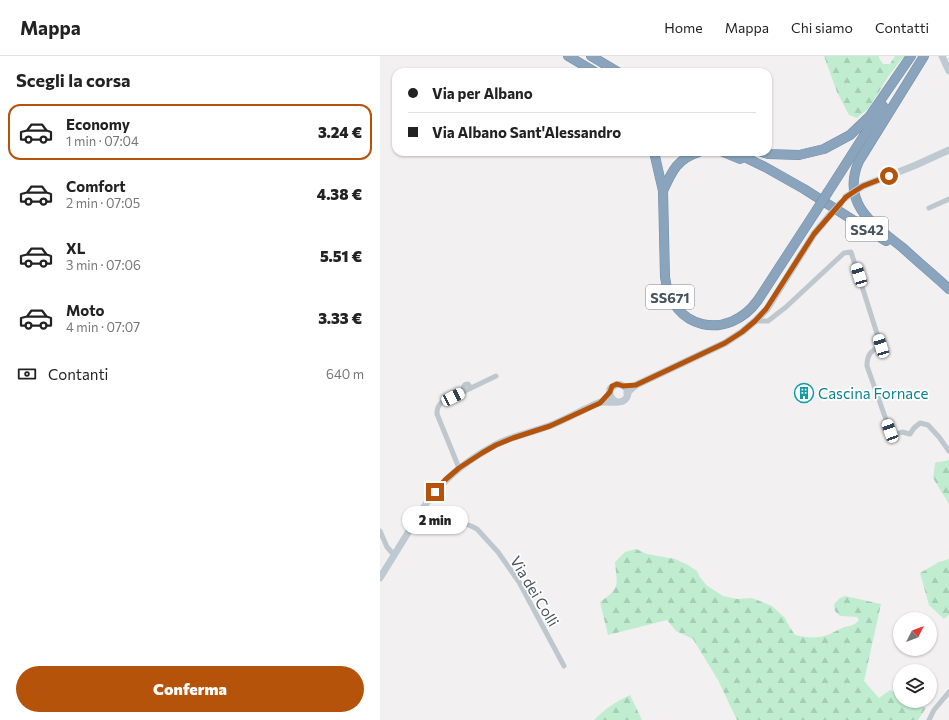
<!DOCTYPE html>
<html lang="it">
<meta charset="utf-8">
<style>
:root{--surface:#fff;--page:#f6f6f6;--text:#222;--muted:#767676;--line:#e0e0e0;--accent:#b45309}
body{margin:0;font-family:Commissioner,sans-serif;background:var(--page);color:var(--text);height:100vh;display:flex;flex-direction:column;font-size:15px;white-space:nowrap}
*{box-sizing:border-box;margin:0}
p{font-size:13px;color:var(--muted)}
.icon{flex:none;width:22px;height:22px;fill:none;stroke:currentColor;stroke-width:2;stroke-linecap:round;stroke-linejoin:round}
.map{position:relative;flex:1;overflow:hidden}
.details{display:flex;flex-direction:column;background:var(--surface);width:380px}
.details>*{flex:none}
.hud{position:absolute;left:12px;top:12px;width:380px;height:88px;border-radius:12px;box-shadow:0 1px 3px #0004;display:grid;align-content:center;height:88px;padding:0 16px;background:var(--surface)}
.needle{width:26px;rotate:48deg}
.buttons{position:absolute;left:513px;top:556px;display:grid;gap:8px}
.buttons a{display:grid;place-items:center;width:44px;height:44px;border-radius:50%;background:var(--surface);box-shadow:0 1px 3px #0004;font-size:20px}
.end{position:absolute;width:18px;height:18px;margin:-9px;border:5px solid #b45309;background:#fff;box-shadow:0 0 0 2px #fff}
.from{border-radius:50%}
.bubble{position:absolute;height:28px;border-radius:14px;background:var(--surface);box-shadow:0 1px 3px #0004;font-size:13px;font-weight:800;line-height:28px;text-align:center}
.car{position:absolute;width:12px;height:24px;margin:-12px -6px;border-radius:5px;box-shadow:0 0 3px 1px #0007;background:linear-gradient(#fff 24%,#345 0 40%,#fff 0 76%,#345 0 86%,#fff 0)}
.hud b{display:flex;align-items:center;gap:14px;height:38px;font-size:15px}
.hud b+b{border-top:1px solid var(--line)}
.hud i{width:10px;height:10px;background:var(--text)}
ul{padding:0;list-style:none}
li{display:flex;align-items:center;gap:12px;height:56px;margin:0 8px 6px;padding:0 8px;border:2px solid transparent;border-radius:12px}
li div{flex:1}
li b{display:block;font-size:15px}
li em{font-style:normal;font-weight:800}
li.active{border-color:var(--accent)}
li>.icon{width:36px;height:36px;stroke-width:1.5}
h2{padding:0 16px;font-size:18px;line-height:48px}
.pay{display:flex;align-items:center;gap:10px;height:44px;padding:0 16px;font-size:15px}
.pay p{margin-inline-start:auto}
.action{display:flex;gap:8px;margin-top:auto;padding:8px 16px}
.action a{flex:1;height:46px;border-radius:24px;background:var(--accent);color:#fff;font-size:16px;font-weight:800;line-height:46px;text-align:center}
header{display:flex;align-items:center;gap:24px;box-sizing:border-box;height:56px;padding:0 20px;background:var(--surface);border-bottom:1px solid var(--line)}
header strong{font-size:19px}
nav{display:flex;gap:22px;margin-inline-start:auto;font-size:14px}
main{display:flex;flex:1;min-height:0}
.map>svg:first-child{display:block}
.forest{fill:url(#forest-firs)}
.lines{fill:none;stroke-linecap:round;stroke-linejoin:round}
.highway-casing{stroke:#748fa8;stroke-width:10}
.street{stroke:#bec7ce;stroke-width:5}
.secondary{stroke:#bec9d2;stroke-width:7}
.highway{stroke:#89a4bc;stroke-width:9}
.highway-bridge-casing{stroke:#748fa8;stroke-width:10;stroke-linecap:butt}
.secondary-bridge{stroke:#bec9d2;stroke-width:7}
.highway-bridge{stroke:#89a4bc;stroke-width:9}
.route{stroke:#b45309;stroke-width:5}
.labels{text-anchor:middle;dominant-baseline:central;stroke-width:3.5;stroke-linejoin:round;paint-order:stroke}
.shield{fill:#fff;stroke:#7f878d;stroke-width:1}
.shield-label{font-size:14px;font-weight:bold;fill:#48545c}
.culture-label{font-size:15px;fill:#0d838f;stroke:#fff;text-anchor:start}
.street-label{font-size:15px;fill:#48545c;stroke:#fff}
</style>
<header>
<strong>Mappa</strong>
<nav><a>Home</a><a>Mappa</a><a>Chi siamo</a><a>Contatti</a></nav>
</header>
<main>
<section class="details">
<h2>Scegli la corsa</h2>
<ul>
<li class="active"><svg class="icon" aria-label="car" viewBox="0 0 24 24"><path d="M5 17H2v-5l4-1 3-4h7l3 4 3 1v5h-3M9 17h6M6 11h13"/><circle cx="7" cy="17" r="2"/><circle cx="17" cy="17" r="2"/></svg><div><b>Economy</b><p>1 min · 07:04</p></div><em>3.24 €</em></li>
<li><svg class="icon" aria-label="car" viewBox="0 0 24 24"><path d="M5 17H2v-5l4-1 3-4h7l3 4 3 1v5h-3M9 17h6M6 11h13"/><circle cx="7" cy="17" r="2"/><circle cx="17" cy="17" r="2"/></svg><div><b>Comfort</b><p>2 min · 07:05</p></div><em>4.38 €</em></li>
<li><svg class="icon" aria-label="car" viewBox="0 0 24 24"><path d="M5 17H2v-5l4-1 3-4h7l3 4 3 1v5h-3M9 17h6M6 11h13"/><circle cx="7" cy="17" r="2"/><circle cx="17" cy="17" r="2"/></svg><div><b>XL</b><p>3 min · 07:06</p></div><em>5.51 €</em></li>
<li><svg class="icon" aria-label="car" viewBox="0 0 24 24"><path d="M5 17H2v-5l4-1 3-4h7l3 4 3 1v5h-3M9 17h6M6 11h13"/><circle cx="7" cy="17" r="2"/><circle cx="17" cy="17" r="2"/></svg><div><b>Moto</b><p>4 min · 07:07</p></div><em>3.33 €</em></li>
</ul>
<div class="pay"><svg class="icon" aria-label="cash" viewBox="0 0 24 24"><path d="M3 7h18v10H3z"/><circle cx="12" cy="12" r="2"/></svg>Contanti<p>640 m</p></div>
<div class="action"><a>Conferma</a></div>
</section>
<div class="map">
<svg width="569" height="664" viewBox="0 0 569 664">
<defs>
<pattern id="forest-firs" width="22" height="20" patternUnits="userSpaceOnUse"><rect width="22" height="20" fill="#c0edd0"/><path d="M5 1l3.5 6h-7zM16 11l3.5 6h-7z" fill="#a6cdb5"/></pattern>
</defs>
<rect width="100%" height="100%" fill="#f2f0f0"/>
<g class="forest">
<polygon points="444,0 499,0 499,2 503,8 510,8 515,0 525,0 520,5 508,21 489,52 477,62 469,59 457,36"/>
<polygon points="569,404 569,448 553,422 555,407"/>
<path d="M256 493 267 498 295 503 308 509 317 515 320 521 326 529 343 540 357 543 372 542 392 550 405 562 409 570 415 579C427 582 439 583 450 578 454 576 458 574 462 572 470 569 473 571 479 564L477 561 460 560 455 555 454 548 460 542 465 540 501 548 484 625 499 642 510 634 520 639V645H532L546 652 538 664H357L338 624 313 583 296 575 287 564 228 579 220 546C241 532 237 529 235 506L245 496Z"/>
<polygon points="569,503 569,559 564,563 549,549 540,517 559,506"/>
<path d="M250 639 262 664H214C225 653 235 646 250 639Z"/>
</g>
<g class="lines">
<defs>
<g id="highway">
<polyline points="188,0 215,16"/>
<polyline points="211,0 238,16"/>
<path d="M544 0 479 105C460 148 494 169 523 192 538 206 554 219 569 233"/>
<path d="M274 96 283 135 285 221C291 274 348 286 378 244L436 155"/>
<polyline points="343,96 360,103"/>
<polyline points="354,96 385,111 424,133 506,185"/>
<polyline points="382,96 388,98 419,99 444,93 470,79 489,61 531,0"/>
<path d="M283 135C292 115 297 103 319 96"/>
<polyline points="448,136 503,50"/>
</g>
</defs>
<use href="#highway" class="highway-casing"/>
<g class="street">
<polyline points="549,152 569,143"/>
<path d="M375 265H388L406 251 464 197 471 196 501 290C490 295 487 299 487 310L510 375 516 378 522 376 530 378 534 372 540 367 548 369 559 381 569 395"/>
<path d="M84 336C82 331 84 328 88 328L91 332"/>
<path d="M79 412 57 358C57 352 58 350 62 346L116 320"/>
<polyline points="31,471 61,467 80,466 91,470 97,473 118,496 139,526 184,610"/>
<polyline points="0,475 7,491 14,499"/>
<polyline points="549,664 554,654 569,636"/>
</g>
<g class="secondary">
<polyline points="562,0 569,15"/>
<polyline points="483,130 536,109 569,94"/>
<polyline points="247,337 256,329 345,287 362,276 375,265 387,253 434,178 449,160"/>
<path d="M0 522C10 506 19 491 29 475 37 462 45 447 56 435 72 416 93 401 115 389 132 380 152 376 169 370 182 365 193 359 205 353 210 351 216 347 222 346 227 346 240 347 243 345 253 339 246 326 235 329L230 333C229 338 230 342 235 345"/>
</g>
<use href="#highway" class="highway"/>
<defs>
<polyline id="highway-bridge" points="436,155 448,136"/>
</defs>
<use href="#highway-bridge" class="highway-bridge-casing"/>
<g class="secondary-bridge">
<polyline points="466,141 483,130"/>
<polyline points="449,160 460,148"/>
</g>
<use href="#highway-bridge" class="highway-bridge"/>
</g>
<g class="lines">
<polyline class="route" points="55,436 65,424 79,412 102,397 116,389 133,382 170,370 220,347 230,336 232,330 235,329 237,328 243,330 256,329 345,287 362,276 375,265 386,253 434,178 460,148 466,141 475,135 483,130 509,120"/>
</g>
<defs>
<symbol id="building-ring" viewBox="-11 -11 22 22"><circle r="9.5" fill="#fff" stroke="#0f9aa8" stroke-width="1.5"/><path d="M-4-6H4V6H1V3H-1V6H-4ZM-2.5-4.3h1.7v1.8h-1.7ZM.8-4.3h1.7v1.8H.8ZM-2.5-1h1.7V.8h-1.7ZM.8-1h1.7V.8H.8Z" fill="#0f9aa8"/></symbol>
</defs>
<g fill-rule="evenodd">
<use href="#building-ring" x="413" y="326" width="22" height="22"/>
</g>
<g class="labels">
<g class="shield">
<rect x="466" y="161" width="42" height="24" rx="3"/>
<rect x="266" y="229" width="48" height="24" rx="3"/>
</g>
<g class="shield-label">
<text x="487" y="173">SS42</text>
<text x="290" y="241">SS671</text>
</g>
<g class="culture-label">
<text x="438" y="337">Cascina Fornace</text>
</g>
<g class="street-label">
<text transform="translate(155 535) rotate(59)">Via dei Colli</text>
</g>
</g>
</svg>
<div class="buttons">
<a><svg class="needle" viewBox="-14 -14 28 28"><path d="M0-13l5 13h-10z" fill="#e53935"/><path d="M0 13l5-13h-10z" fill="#767676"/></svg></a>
<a><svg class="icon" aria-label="layers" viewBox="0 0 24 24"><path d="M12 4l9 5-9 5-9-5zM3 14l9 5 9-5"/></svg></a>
</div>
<i class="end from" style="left:509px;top:120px"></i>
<i class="end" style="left:55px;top:436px"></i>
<div class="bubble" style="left:22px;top:450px;width:66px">2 min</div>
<i class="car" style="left:479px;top:219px;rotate:343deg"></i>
<i class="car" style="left:501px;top:290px;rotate:343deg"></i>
<i class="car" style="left:73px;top:341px;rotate:64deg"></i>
<i class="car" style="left:510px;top:375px;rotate:340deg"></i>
<div class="hud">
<b><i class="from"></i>Via per Albano</b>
<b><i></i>Via Albano Sant'Alessandro</b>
</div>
</div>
</main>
